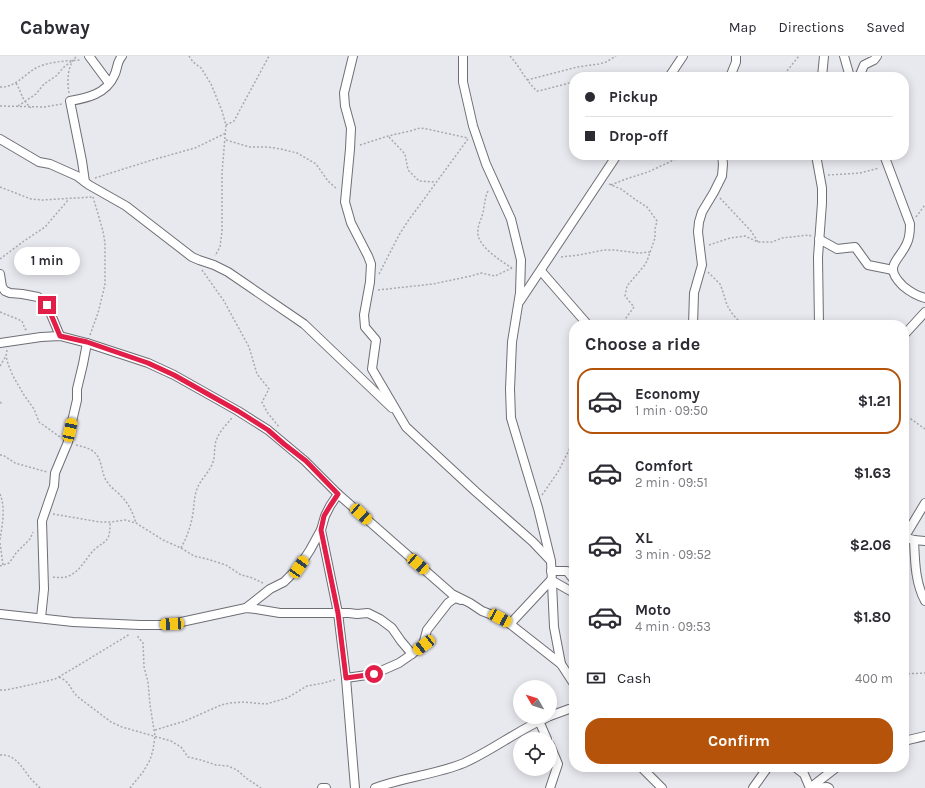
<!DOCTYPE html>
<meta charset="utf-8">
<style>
:root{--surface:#fff;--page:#f7f7f7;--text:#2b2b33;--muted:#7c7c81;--line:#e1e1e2;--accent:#b45309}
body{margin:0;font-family:Karla,sans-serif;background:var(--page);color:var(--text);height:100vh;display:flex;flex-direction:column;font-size:15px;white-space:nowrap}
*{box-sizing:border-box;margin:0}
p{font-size:13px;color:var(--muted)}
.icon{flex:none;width:22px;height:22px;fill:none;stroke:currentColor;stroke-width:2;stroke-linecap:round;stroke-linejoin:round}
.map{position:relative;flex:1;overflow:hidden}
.details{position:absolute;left:569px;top:264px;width:340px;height:452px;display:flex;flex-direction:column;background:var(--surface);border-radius:16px;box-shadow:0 2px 10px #0003}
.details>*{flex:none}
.banner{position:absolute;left:569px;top:16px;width:340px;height:88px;border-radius:16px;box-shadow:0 2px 10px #0003;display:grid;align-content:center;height:88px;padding:0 16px;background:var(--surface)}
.needle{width:26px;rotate:309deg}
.buttons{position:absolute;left:513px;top:624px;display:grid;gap:8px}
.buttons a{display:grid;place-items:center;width:44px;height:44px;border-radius:50%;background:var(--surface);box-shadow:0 2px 10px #0003;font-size:20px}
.end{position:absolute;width:18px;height:18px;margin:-9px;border:5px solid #e11d48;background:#fff;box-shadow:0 0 0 2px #fff}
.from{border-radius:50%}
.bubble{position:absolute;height:28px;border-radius:14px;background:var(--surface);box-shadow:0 2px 10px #0003;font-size:13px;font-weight:700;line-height:28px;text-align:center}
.car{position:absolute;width:12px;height:24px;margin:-12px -6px;border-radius:5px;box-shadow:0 0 3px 1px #0007;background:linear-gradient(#f5c518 24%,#345 0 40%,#f5c518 0 76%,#345 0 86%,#f5c518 0)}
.banner b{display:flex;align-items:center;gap:14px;height:38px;font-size:15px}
.banner b+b{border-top:1px solid var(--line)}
.banner i{width:10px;height:10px;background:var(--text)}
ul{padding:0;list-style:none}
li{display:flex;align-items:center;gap:12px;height:66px;margin:0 8px 6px;padding:0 8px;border:2px solid transparent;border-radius:16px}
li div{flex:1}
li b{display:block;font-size:15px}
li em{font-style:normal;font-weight:700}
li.active{border-color:var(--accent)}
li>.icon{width:36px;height:36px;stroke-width:1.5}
h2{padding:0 16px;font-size:18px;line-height:48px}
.pay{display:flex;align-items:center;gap:10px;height:44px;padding:0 16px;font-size:15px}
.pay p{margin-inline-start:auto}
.primary-button{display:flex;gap:8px;margin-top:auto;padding:8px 16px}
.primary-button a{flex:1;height:46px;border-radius:16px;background:var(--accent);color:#fff;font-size:16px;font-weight:700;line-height:46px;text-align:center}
header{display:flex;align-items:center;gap:24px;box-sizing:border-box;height:56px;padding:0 20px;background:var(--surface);border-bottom:1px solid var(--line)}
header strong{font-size:19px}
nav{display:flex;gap:22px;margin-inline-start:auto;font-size:14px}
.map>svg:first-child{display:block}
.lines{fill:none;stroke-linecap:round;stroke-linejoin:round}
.street-casing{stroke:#6e6e75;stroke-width:10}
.path{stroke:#a8a8ad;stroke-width:1.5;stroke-dasharray:2 2;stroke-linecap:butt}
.street{stroke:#fff;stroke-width:8}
.route{stroke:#e11d48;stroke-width:5}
</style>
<header>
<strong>Cabway</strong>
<nav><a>Map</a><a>Directions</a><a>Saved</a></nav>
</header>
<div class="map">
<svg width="925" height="732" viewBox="0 0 925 732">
<rect width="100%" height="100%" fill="#e8e8ef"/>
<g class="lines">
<defs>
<g id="street">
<polyline points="89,0 109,27"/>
<polyline points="353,0 344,37 345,50 351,72 350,93 345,146 351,167 368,200 371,208 370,226 364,259 365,271 376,284 372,313 406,371 475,435 533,486 550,504"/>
<polyline points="463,0 463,26 473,70 486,108 511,163 521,204 520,237 512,286 510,333 511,362 538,452 551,505 554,571 561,608"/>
<polyline points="844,0 850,21"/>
<polyline points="669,21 683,0"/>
<polyline points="730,21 736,6 736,0"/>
<polyline points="822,21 824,0"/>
<polyline points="859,21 864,9 874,4 877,0"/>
<polyline points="0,83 39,106 50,108 77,120 89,129 126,150 192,201 199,204 214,209 228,216 304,268 392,352"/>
<polyline points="816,99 822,132 822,147 818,201 819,269"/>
<path d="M884 99 910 168C910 174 910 181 907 187 899 206 882 209 903 230 909 235 917 240 925 242"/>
<path d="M85 126 82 105 70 45C87 42 106 38 114 20 118 13 116 7 122 0"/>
<polyline points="819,183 837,193 855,191 868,209 893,214"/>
<polyline points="541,215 588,269"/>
<polyline points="0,218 2,231 5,235 10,237 22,238 38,241 47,249 60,280"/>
<polyline points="520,245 617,99"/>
<polyline points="693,269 694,237 702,209 698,176 699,166 702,156 714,136 722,120 723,108 722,99"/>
<polyline points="904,279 925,256"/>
<polyline points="0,287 41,281 60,280 87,287 148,307 174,319 238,355 268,374 305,405 338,438 452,538 470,547 482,555 500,562 510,568 561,608 574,628"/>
<polyline points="338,438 330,450 325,460 321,474 338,557 346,622 355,732"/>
<polyline points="904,482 925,447"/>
<polyline points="910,483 914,484 925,485"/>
<path d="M914 484C915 505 915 526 925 545"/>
<polyline points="551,515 567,515 574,524"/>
<polyline points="246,552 270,533 284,526 299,511 310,494 321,474"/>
<polyline points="0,558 73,566 140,569 160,569 172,568 246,552 256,553 280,557 349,557 357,558 368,557 380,563 392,572 401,585 412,598"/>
<polyline points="41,562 44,533 42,465 54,430 55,417 68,386 70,374 77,344 77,333 83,308 87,287"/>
<polyline points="510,568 551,524 574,537"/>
<polyline points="346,622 374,618 399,607 412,598 423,589 427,574 448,547 455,542 461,544"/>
<polyline points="550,660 569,653 574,652"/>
<polyline points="544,663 539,665 547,683"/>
<polyline points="904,685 925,680"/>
<polyline points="641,711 662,732"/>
<polyline points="795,711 804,718 810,732 827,731 829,732"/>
<polyline points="322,732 326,732"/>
<path d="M375 732C404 721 435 719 464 707 493 694 518 674 548 661"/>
<polyline points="550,732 558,708 550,689"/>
<polyline points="753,732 768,711"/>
<polyline points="810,732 837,711"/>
</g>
</defs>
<use href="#street" class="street-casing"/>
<g class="path">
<polyline points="189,0 193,6 201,12 211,28 222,55 226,69 222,117 222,175 220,191 215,200"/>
<path d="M510 0C520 11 526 25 537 35L543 34 573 26H574"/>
<polyline points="782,21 799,0"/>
<polyline points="527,24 577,11 599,8 606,6 616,0"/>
<path d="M16 27C22 37 21 43 31 52"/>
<path d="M0 31C16 32 25 17 38 11 52 5 67 5 81 4"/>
<path d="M69 37C67 25 67 9 77 0"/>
<polyline points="0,50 44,51 62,48"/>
<polyline points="18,50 36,38 44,28 56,20 63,12 73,4"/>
<polyline points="226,69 234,65 269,0"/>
<polyline points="389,81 405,98 408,114 419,125 435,126"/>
<polyline points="226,84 250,91 268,91 281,93 297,97 316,108 328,125 337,133"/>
<polyline points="360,89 388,80 410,75 420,72 427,73 468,82"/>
<polyline points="828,119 860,117 879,112"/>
<polyline points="95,122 152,104 195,92 226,77"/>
<polyline points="609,128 621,133 636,144 647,151 657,165 655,173 655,182 647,205 644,210 627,230 625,240 634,251 621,269"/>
<polyline points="611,129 626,123 648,116 678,102 687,99"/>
<polyline points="0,131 31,143 42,144 93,141"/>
<path d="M488 135C484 143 485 151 482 160 481 164 478 169 478 174 475 189 501 205 512 212"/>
<polyline points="720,142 751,175 758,186"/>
<polyline points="916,161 925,149"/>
<polyline points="709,189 730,182 745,180 758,186 772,186 782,182 809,179 811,180"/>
<polyline points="561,201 579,199 604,194 615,194 639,197 650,196"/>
<polyline points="0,203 24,185 45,171 69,143"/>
<polyline points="202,214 224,245 249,291 257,318 269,333 262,346 267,356 279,371"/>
<polyline points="708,216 720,228 722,233 727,249 731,256 742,269"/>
<polyline points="379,218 399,179 408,165 468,83"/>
<polyline points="378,234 433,228 471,220 481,217 495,220 512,212"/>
<polyline points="0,256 22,265 25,273 27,274"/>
<polyline points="90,279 98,257 103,237 105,228 105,187 103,175 93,141"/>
<polyline points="7,294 6,300 8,308 13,320 24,339 34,353 39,366 60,381"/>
<polyline points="0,310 6,300"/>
<polyline points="0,346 1,347 0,348"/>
<polyline points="904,358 925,373"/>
<path d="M76 389C83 391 91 392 96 398 103 406 101 419 108 427 111 432 117 435 121 440 129 448 133 457 136 467"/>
<polyline points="0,399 3,399 15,407 47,416"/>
<path d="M0 438C6 453 2 469 0 484"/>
<polyline points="542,439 558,416 574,384"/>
<polyline points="53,458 100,466 110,466 125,464 136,467 163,484 181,492 194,500 207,503 226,509 241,519 250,521 263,527"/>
<polyline points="0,487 3,509"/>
<path d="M181 492C187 481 191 470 193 457 194 450 194 443 196 436 199 424 209 418 213 406 215 401 214 396 215 391 215 380 225 370 232 362"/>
<polyline points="0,510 9,507 12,503 16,497 30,483 33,476"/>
<path d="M53 521C59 522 66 522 71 519 82 513 87 500 96 492 101 488 105 487 108 482 110 477 110 472 110 466"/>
<polyline points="904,618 925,617"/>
<path d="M59 621C72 627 69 633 78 641L111 666 122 671 171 685 181 691 188 701 201 704 216 709 228 710 237 714 246 722 261 732"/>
<polyline points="0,634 6,634 34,628 55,623 79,609 130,578"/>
<polyline points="155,674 185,665 221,649 230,647 243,646 266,648 287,642 307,630 324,627 337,623"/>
<path d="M0 699C16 698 22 712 31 723 34 726 37 729 40 732"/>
<polyline points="130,732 143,716 150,704 153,694 155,680 150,649 148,626 144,611 143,587 138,581 139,578"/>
</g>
<use href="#street" class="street"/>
</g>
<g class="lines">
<polyline class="route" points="47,249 60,280 87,286 148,307 174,319 238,355 268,374 284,388 306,405 338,438 330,450 324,460 321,474 338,557 346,622 374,618"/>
</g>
</svg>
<div class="buttons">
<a><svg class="needle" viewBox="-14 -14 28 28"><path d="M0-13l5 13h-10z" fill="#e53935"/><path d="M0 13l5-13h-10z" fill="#7c7c81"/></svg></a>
<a><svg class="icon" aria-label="locate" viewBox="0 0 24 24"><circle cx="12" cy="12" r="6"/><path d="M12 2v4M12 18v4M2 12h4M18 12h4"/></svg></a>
</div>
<i class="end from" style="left:374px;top:618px"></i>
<i class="end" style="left:47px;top:249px"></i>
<div class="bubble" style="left:14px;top:191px;width:66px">1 min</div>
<i class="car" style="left:70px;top:374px;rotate:12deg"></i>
<i class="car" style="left:361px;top:458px;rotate:132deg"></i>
<i class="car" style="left:418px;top:508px;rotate:131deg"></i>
<i class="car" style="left:299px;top:511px;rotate:34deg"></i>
<i class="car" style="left:500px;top:562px;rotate:118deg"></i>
<i class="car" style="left:172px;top:568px;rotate:267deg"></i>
<i class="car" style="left:424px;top:589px;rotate:232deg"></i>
<div class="banner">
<b><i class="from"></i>Pickup</b>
<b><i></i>Drop-off</b>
</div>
<section class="details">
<h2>Choose a ride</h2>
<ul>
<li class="active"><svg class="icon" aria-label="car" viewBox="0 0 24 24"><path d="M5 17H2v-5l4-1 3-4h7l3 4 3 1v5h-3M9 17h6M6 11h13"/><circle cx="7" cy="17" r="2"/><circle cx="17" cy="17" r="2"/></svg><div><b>Economy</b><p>1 min · 09:50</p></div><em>$1.21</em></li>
<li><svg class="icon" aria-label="car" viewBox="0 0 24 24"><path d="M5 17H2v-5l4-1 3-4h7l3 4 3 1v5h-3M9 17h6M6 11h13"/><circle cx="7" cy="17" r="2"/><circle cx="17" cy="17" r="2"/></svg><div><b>Comfort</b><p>2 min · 09:51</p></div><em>$1.63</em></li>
<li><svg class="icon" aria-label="car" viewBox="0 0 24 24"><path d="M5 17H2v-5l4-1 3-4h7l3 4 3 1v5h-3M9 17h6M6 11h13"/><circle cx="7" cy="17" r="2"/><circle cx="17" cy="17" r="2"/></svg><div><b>XL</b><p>3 min · 09:52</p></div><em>$2.06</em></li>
<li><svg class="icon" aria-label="car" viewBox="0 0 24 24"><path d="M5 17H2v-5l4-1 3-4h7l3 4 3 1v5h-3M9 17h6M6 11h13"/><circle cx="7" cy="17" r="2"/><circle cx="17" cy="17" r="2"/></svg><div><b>Moto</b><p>4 min · 09:53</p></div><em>$1.80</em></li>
</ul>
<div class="pay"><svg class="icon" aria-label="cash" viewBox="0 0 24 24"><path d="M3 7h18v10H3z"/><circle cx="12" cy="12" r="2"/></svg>Cash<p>400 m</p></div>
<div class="primary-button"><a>Confirm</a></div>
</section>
</div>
